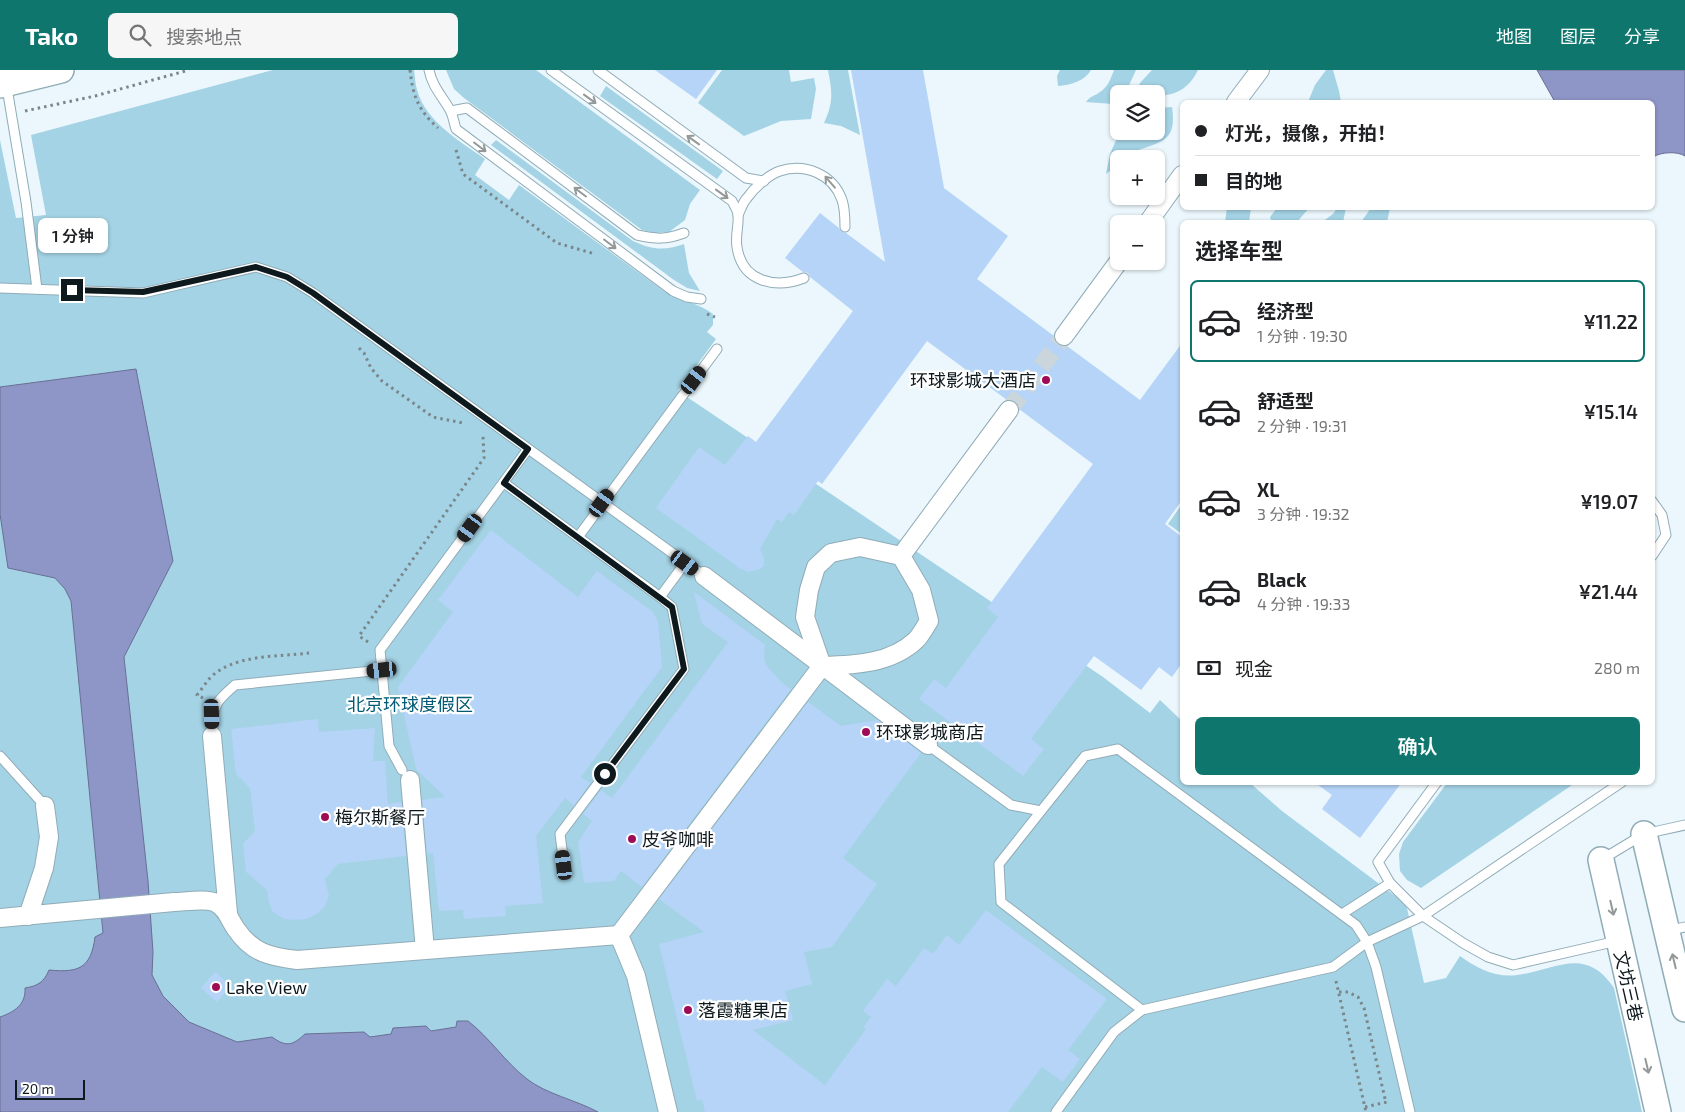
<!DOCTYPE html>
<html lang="zh">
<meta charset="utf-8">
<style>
:root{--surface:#fff;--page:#f6f6f6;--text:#202124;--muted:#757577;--line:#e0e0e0;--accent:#0f766e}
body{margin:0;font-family:"Exo 2","Noto Sans SC",sans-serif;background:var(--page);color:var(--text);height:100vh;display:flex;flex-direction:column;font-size:19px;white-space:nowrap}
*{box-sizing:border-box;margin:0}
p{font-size:16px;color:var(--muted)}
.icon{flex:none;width:28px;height:28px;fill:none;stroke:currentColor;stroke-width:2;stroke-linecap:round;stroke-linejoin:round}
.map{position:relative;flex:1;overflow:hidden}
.side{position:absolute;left:1180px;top:150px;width:475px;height:565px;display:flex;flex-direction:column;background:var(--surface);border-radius:8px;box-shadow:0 1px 4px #0004}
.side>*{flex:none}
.top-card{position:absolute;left:1180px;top:30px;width:475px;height:110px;border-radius:8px;box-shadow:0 1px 4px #0004;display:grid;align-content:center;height:110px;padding:0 15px;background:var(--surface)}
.controls{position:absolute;left:1110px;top:15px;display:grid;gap:10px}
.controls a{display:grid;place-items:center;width:55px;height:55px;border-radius:8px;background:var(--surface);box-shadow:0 1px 4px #0004;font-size:25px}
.scale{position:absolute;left:15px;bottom:12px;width:70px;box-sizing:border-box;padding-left:5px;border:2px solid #0e191d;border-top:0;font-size:14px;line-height:18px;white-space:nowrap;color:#0e191d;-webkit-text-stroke:4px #fff;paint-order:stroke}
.end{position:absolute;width:22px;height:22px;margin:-11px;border:6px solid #0e191d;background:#fff;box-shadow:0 0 0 2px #fff}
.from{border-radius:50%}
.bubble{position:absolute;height:35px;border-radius:8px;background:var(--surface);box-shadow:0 1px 4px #0004;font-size:16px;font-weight:600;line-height:35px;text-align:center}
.car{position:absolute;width:15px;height:30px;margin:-15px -8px;border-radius:6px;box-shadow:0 0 4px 1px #0007;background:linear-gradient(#222 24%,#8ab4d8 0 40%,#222 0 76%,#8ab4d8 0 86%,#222 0)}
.top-card b{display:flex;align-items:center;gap:18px;height:48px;font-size:19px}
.top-card b+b{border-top:1px solid var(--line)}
.top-card i{width:12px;height:12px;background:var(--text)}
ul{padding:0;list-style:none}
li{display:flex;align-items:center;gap:15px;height:82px;margin:0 10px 8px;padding:0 5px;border:2px solid transparent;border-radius:8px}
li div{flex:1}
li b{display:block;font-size:19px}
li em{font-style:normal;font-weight:600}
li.selected{border-color:var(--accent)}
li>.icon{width:45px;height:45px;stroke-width:1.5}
h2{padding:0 15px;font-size:22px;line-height:60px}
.pay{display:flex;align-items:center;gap:12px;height:55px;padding:0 15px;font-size:19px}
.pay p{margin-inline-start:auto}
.primary-button{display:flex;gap:10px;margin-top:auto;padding:10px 15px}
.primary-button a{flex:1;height:58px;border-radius:8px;background:var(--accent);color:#fff;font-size:20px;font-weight:600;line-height:58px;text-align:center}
header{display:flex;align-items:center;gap:30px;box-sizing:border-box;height:70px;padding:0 25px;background:var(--accent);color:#fff}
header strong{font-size:24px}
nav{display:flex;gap:28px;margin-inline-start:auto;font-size:18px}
.search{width:350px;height:45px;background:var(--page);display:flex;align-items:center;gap:12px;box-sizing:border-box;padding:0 18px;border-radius:8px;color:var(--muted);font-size:19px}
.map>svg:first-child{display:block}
.green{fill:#a4d3e5}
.water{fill:#8e95c7;stroke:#687094}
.building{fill:#b5d4f7}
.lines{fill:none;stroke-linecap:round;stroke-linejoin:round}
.street-tunnel{stroke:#cad6db;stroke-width:18;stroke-dasharray:18 9;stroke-linecap:butt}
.lane-casing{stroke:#90acb7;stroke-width:11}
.street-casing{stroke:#90acb7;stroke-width:20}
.secondary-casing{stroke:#90acb7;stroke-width:28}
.path{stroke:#7a868a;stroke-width:3;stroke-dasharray:2.5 4;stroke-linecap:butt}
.lane{stroke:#fff;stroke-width:9}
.street{stroke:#fff;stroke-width:18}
.secondary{stroke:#fff;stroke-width:25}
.oneway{stroke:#939899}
.route{stroke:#0e191d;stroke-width:6}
.poi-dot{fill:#9e0c56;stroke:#fff;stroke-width:2}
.labels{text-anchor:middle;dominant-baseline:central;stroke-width:4.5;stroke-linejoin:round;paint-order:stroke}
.poi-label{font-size:18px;fill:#0e191d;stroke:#fff;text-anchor:start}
.park-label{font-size:18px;fill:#015b74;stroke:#fff}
.street-label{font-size:18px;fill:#0e191d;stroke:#fff}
</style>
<header>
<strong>Tako</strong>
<div class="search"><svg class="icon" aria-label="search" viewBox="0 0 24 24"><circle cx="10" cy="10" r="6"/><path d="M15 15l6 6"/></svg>搜索地点</div>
<nav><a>地图</a><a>图层</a><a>分享</a></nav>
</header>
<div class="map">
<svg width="1685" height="1042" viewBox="0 0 1685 1042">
<rect width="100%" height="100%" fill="#ebf7fc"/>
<g class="green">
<path d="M273 0H414C415 6 415 13 417 20 426 52 460 71 485 89L475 105 509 130 519 115 665 222C681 230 700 234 713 244V255L707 262 716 269 678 321 1103 607 1150 643 1160 630 1182 651V712L1250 713 1282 741 1406 834 1424 913 1446 908 1460 886C1476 898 1496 908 1517 905 1556 900 1585 875 1614 918L1642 1042H0V70L16 148 46 145 31 65Z"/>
<polygon points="446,0 536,0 700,120 690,134 685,150 669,162 655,163 642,160 464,28 454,19"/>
<polygon points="722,0 789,0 791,12 814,8 816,19 811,49 781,51 744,66 698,33"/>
<path d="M828 0H848L860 65 841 56 824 53C834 32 832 22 828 0Z"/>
<path d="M1060 0H1091C1085 11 1070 15 1058 16L1057 6Z"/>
<path d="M1114 0H1136L1125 24H1119V32L1113 34 1086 32C1090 26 1095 26 1100 22 1108 17 1111 8 1114 0Z"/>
<path d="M1152 0H1198C1190 17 1176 27 1156 25V24H1135L1140 13Z"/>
<polygon points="1326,0 1333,0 1339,21 1341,32 1308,32 1315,15"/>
<polygon points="606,16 723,101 717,109 600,26"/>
<path d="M1172 37C1177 71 1163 71 1136 81 1129 84 1127 89 1119 89V94L1106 104 1110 84 1120 61H1156V38Z"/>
<path d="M496 70 633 171C653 180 664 181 684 174L689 203 700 221 687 218 674 210 491 75Z"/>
<polygon points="1227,138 1251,138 1249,152 1225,152"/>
<polygon points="1277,138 1309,138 1297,152 1272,152 1270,147"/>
<polygon points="1337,138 1346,138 1343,152 1322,152 1333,144"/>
<polygon points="1371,138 1390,138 1387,152 1361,152"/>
<polygon points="1182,434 1182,464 1168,454"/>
<polygon points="1447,713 1447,712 1575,713 1421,818 1407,810 1400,801 1399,784 1403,772"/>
</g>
<g class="water">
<path d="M1537 0H1685V86C1677 81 1661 82 1653 87L1652 32H1555Z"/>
<path d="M136 299 173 491 124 587 148 811 153 882 152 905 163 926 189 952 237 972 272 967C286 977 292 976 305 964L364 962 370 967 391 964 393 958 426 956 431 961 456 957 457 951H468C490 968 505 992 527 1009 546 1024 576 1030 598 1042H0V947C14 942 26 935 25 918 38 916 44 912 49 900 79 903 91 898 95 867L103 863 71 531 65 519 55 508 8 498 0 444V317Z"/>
</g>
<g class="building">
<polygon points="655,0 717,0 696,29"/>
<polygon points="851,0 923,0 944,118 1008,166 977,209 1054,266 1057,274 1062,276 1067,276 1140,330 1182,273 1182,430 1165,454 1182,467 1182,593 1172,607 1159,597 1141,620 1094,586 1031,669 1044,679 1023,706 919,629 934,609 946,618 998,547 987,538 1093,394 1019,339 1016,332 1007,330 927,271 822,414 818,411 794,445 789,442 782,452 777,449 760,479 764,488 764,496 758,500 748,502 741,499 656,438 699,377 725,395 748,366 756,372 853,241 810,207 808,203 803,202 785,188 820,143 839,158 842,162 846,163 885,192"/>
<polygon points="491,460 578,527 597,501 653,542 658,551 662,597 581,707 590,713 574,736 565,728 536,766 543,833 505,836 506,846 464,849 463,840 439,841 433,783 427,784 422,730 445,727 416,699 398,617 453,542 438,530"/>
<polygon points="694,522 765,575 764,586 766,595 781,612 791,619 642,817 621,801 614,811 584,813 578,772 592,751 583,744 601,720 612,728 728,572 702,554"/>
<polygon points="808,632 841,656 878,650 921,683 843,788 877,814 832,877 804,882 812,914 785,921 793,950 753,960 825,1015 866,959 863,957 871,947 863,941 887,909 896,916 924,878 933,884 947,865 959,875 986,840 1107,929 1068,980 1080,989 1063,1012 1042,997 1008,1042 705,1042 702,1029 697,1031 659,874 704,862 659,829"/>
<polygon points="318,649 319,662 375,658 373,691 385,691 388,734 401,732 406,786 338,794 325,809 329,826 325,836 318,843 307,849 296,850 284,849 273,842 269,833 267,820 246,802 243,774 255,761 250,718 236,704 231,659"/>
<polygon points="1314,712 1402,712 1360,768 1322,739 1332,725"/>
<polygon points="215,902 231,916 217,932 201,918"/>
</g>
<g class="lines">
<polyline class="street-tunnel" points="1009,340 1064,266"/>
<defs>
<g id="lane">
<polyline points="4,0 26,132 37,219"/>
<path d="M429 0C432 16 442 26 450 40 453 45 454 53 456 59L673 221 687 227 701 229"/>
<path d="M551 0 732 131C734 135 738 141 738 145 739 156 735 166 737 177 742 212 775 219 804 208"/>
<polyline points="598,0 746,108 764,111"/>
<path d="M451 41 467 38 637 165C656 169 665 170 684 163"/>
<path d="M738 145C741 139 743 132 747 128 754 118 768 105 780 101 805 93 833 104 842 130 845 139 845 148 845 157"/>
<polyline points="0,218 143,223 256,197 287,207 313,223 704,506"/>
<polyline points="504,413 660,527 685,493"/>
<polyline points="1652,431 1662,445 1666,465 1652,486"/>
<polyline points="578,467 717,279"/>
<path d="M213 657C212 634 219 629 235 615L382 600"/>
<polyline points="928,675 1011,735 1041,741 1085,686 1118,679 1356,855 1367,872 1376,897 1410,1042"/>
<polyline points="0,686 45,736"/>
<polyline points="402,700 389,676 380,580 528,379"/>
<polyline points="1437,712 1378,792 1390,813 1423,846 1463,873 1488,887 1513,895 1617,871"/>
<polyline points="1041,741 999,794 1001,832 1142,940 1333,897 1367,872 1423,846 1622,712"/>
<polyline points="1601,790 1644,764 1685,755"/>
<polyline points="564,795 560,764 684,599 672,537 660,527"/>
<polyline points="1342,844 1390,813"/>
<polyline points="1667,861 1685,857"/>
<polyline points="1056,1042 1114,962 1142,940"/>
</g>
<g id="street">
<polyline points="1236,32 1260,0"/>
<polyline points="1147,154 1182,105"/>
<polyline points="1064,266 1119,191"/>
<path d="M901 486 921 520 929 551C925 557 921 565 916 570 891 594 854 595 822 596L805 547 809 520 816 497 831 483 860 477 901 486 1009 340"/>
<polyline points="704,506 928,675"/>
<polyline points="212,666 228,843"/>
<polyline points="410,710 425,880"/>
<polyline points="28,846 44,798 49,767 45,736"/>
<path d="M0 848C58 843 116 837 174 832 184 832 207 828 216 833 227 839 229 849 236 859 252 883 271 887 297 890L619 865"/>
<polyline points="668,1042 636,906 619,865 822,596"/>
</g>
<g id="secondary">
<polyline points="0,15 61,0"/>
<polyline points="1644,764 1685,939"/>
<polyline points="1601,790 1658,1042"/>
</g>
</defs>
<use href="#lane" class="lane-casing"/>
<use href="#street" class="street-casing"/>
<use href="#secondary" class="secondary-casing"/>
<g class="path">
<path d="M410 0C413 26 418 40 438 58"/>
<polyline points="25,41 95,26 189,0"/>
<polyline points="456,80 463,104 557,173 595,184"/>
<polyline points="707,244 715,247"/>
<polyline points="359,278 364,283 371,298 382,311 433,347 463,353"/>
<polyline points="368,572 359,566 484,388 483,366"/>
<path d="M203 628 197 625C201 620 205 614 209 609 232 584 277 587 309 583"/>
<polyline points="1336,911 1366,1042"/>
<polyline points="1339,922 1348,922 1358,927 1364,938 1386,1033"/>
<polyline points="1365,1037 1387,1032"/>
</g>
<use href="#lane" class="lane"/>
<use href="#street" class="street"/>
<use href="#secondary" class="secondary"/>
</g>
<defs><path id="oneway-shaft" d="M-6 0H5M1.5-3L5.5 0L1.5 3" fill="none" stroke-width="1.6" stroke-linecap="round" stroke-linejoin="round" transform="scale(1.25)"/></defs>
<g class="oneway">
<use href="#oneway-shaft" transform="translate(590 29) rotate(36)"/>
<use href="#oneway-shaft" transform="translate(693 70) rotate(-144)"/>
<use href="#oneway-shaft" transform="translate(480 77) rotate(37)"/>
<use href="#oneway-shaft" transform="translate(830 112) rotate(-131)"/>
<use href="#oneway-shaft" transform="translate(580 122) rotate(-143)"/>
<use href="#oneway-shaft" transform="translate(722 124) rotate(36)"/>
<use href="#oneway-shaft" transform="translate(610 174) rotate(37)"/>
<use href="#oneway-shaft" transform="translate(1612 838) rotate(77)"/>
<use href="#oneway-shaft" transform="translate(1674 891) rotate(-103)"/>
<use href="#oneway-shaft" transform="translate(1647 996) rotate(77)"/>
</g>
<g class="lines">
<polyline class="route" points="72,220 143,222 256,197 287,207 313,223 528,379 504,413 672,537 684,599 605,704"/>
</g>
<g class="poi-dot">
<circle cx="1046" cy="310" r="5"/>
<circle cx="866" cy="662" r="5"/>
<circle cx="325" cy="747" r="5"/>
<circle cx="632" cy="769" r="5"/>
<circle cx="216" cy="917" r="5"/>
<circle cx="688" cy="940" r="5"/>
</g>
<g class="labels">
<g class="poi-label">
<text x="1036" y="310" text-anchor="end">环球影城大酒店</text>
<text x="876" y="662">环球影城商店</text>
<text x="335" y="747">梅尔斯餐厅</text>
<text x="642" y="769">皮爷咖啡</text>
<text x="226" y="917">Lake View</text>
<text x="698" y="940">落霞糖果店</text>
</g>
<g class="park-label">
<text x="410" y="634">北京环球度假区</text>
</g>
<g class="street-label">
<text transform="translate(1629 916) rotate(77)">文坊三巷</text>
</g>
</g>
</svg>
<div class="controls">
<a><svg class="icon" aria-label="layers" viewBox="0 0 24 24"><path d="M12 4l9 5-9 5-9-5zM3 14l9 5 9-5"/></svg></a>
<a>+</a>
<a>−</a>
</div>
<div class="scale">20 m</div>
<i class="end from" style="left:605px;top:704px"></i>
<i class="end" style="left:72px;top:220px"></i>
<div class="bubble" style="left:38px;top:148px;width:70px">1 分钟</div>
<i class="car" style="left:694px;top:310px;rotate:37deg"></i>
<i class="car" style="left:602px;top:433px;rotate:36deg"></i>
<i class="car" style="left:470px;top:458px;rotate:216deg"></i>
<i class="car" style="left:685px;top:493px;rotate:126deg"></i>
<i class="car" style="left:382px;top:600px;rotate:264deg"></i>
<i class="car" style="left:212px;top:644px;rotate:178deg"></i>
<i class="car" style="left:564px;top:795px;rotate:353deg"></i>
<div class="top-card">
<b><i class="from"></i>灯光，摄像，开拍！</b>
<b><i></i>目的地</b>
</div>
<section class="side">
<h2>选择车型</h2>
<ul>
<li class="selected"><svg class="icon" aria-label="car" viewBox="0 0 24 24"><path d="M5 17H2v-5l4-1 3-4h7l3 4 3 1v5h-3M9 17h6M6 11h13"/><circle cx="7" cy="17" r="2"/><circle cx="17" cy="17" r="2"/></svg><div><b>经济型</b><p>1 分钟 · 19:30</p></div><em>¥11.22</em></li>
<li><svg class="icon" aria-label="car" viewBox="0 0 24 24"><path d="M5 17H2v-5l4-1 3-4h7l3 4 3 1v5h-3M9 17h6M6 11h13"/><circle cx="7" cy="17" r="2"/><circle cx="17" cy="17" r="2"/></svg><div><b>舒适型</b><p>2 分钟 · 19:31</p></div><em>¥15.14</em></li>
<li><svg class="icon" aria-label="car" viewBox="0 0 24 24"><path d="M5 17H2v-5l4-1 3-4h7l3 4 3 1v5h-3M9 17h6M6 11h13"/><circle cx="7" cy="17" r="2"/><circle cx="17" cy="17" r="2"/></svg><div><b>XL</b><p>3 分钟 · 19:32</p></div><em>¥19.07</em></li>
<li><svg class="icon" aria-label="car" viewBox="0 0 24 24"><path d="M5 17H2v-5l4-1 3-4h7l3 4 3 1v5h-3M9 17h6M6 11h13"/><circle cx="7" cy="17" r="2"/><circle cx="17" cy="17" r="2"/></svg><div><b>Black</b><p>4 分钟 · 19:33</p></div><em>¥21.44</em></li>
</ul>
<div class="pay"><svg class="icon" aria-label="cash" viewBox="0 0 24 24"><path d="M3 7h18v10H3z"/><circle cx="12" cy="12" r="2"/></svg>现金<p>280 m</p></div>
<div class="primary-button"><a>确认</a></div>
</section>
</div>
